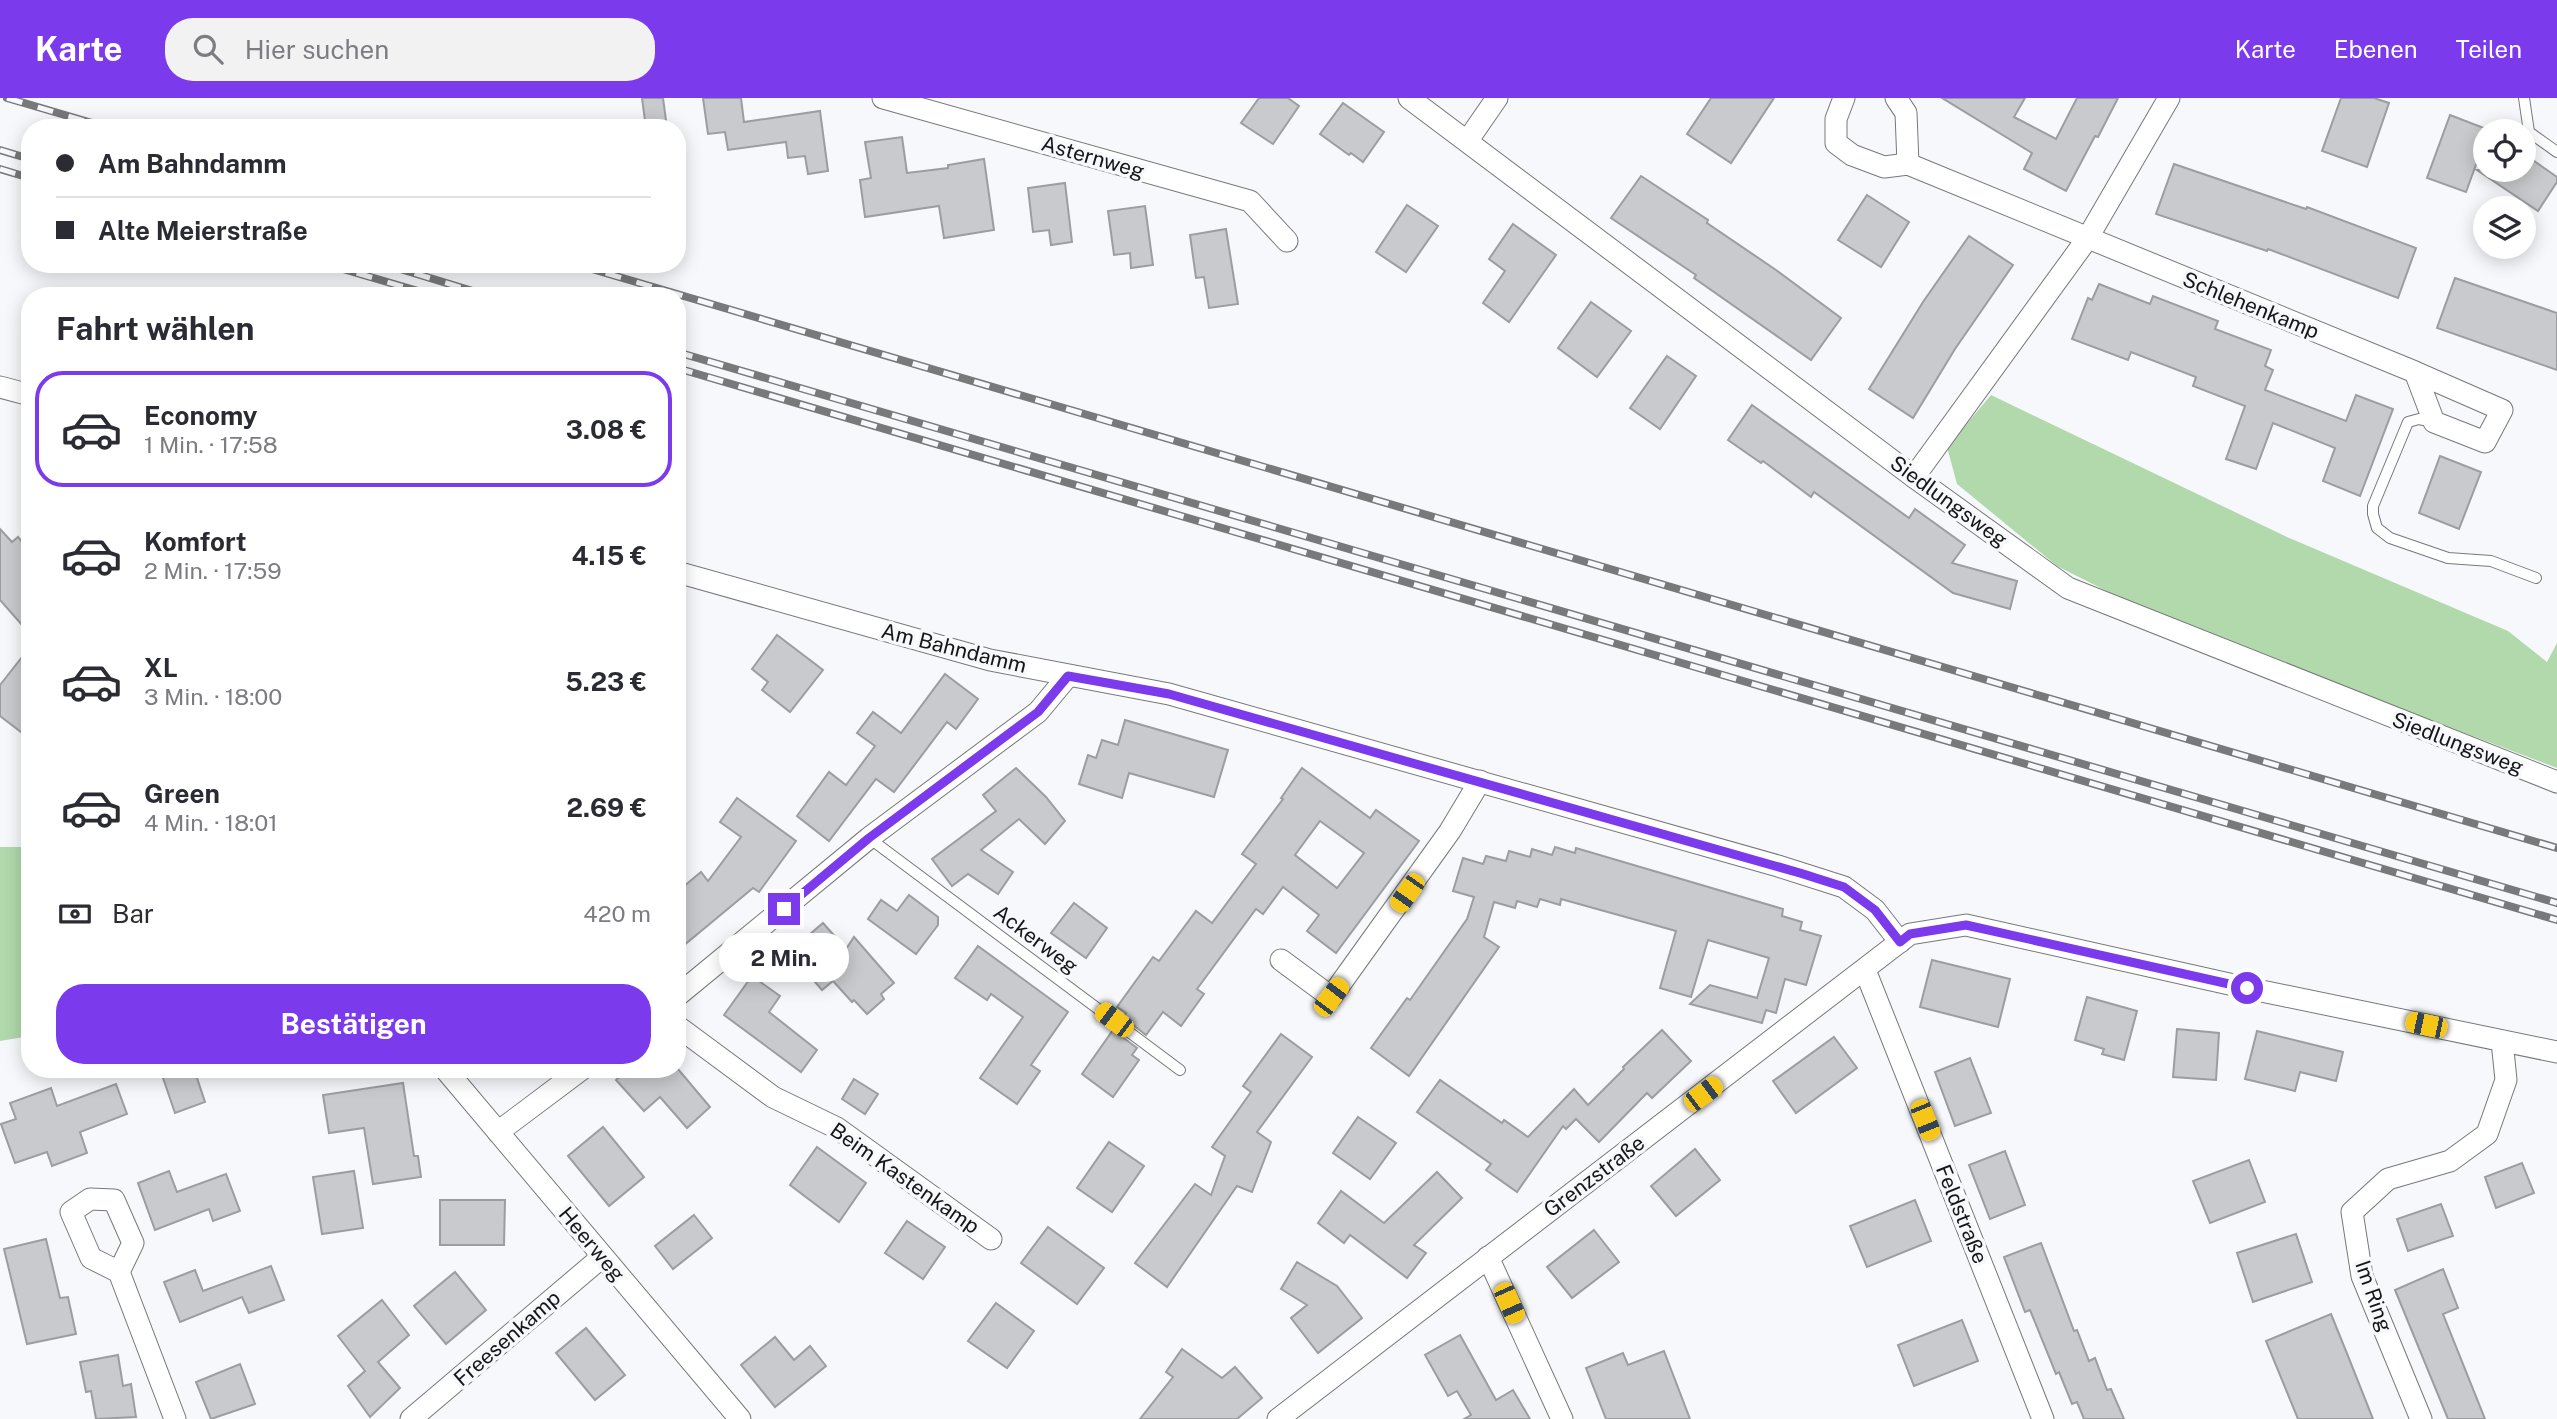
<!DOCTYPE html>
<html lang="de">
<meta charset="utf-8">
<style>
:root{--surface:#fff;--page:#f2f2f3;--text:#2b2b33;--muted:#7c7c81;--line:#e1e1e2;--accent:#7c3aed}
body{margin:0;font-family:"Public Sans",sans-serif;background:var(--page);color:var(--text);height:100vh;display:flex;flex-direction:column;font-size:26px;white-space:nowrap}
*{box-sizing:border-box;margin:0}
p{font-size:23px;color:var(--muted)}
.icon{flex:none;width:38px;height:38px;fill:none;stroke:currentColor;stroke-width:2;stroke-linecap:round;stroke-linejoin:round}
.map{position:relative;flex:1;overflow:hidden}
.panel{position:absolute;left:21px;top:189px;width:665px;height:791px;display:flex;flex-direction:column;background:var(--surface);border-radius:28px;box-shadow:0 4px 18px #0003}
.panel>*{flex:none}
.banner{position:absolute;left:21px;top:21px;width:665px;height:154px;border-radius:28px;box-shadow:0 4px 18px #0003;display:grid;align-content:center;height:154px;padding:0 35px;background:var(--surface)}
.buttons{position:absolute;left:2473px;top:21px;display:grid;gap:14px}
.buttons a{display:grid;place-items:center;width:63px;height:63px;border-radius:50%;background:var(--surface);box-shadow:0 4px 18px #0003;font-size:35px}
.end{position:absolute;width:32px;height:32px;margin:-16px;border:9px solid #7c3aed;background:#fff;box-shadow:0 0 0 4px #fff}
.from{border-radius:50%}
.bubble{position:absolute;height:49px;border-radius:24px;background:var(--surface);box-shadow:0 4px 18px #0003;font-size:23px;font-weight:700;line-height:49px;text-align:center}
.car{position:absolute;width:21px;height:42px;margin:-21px -10px;border-radius:9px;box-shadow:0 0 5px 2px #0007;background:linear-gradient(#f5c518 24%,#345 0 40%,#f5c518 0 76%,#345 0 86%,#f5c518 0)}
.banner b{display:flex;align-items:center;gap:24px;height:66px;font-size:26px}
.banner b+b{border-top:2px solid var(--line)}
.banner i{width:18px;height:18px;background:var(--text)}
ul{padding:0;list-style:none}
li{display:flex;align-items:center;gap:21px;height:116px;margin:0 14px 10px;padding:0 21px;border:4px solid transparent;border-radius:28px}
li div{flex:1}
li b{display:block;font-size:26px}
li em{font-style:normal;font-weight:700}
li.on{border-color:var(--accent)}
li>.icon{width:63px;height:63px;stroke-width:1.5}
h2{padding:0 35px;font-size:32px;line-height:84px}
.pay{display:flex;align-items:center;gap:18px;height:77px;padding:0 35px;font-size:26px}
.pay p{margin-inline-start:auto}
.action{display:flex;gap:14px;margin-top:auto;padding:14px 35px}
.action a{flex:1;height:80px;border-radius:28px;background:var(--accent);color:#fff;font-size:28px;font-weight:700;line-height:80px;text-align:center}
header{display:flex;align-items:center;gap:42px;box-sizing:border-box;height:98px;padding:0 35px;background:var(--accent);color:#fff}
header strong{font-size:33px}
nav{display:flex;gap:38px;margin-inline-start:auto;font-size:24px}
.search{width:490px;height:63px;background:var(--page);display:flex;align-items:center;gap:18px;box-sizing:border-box;padding:0 24px;border-radius:28px;color:var(--muted);font-size:26px}
.map>svg:first-child{display:block}
.green{fill:#b1d9ac}
.building{fill:#c9cacd;stroke:#9c9da0;stroke-width:2;fill-rule:evenodd}
.lines{fill:none;stroke-linecap:round;stroke-linejoin:round}
.service-casing{stroke:#77787a;stroke-width:12}
.minor-casing{stroke:#77787a;stroke-width:23}
.service{stroke:#fff;stroke-width:10}
.minor{stroke:#fff;stroke-width:21}
.rail-casing{stroke:#78797b;stroke-width:8}
.rail{stroke:#f7f8fb;stroke-width:5;stroke-dasharray:16;stroke-linecap:butt}
.route{stroke:#7c3aed;stroke-width:9}
.labels{text-anchor:middle;dominant-baseline:central;stroke-width:7;stroke-linejoin:round;paint-order:stroke}
.street-label{font-size:21px;fill:#151617;stroke:#f7f8fb}
</style>
<header>
<strong>Karte</strong>
<div class="search"><svg class="icon" aria-label="search" viewBox="0 0 24 24"><circle cx="10" cy="10" r="6"/><path d="M15 15l6 6"/></svg>Hier suchen</div>
<nav><a>Karte</a><a>Ebenen</a><a>Teilen</a></nav>
</header>
<div class="map">
<svg width="2557" height="1321" viewBox="0 0 2557 1321">
<rect width="100%" height="100%" fill="#f7f8fb"/>
<g class="green">
<polygon points="1991,297 2287,439 2508,533 2547,564 2557,545 2557,670 2156,518 2057,468 1957,386 1947,349"/>
<polygon points="0,749 30,749 30,938 0,943"/>
</g>
<g class="building">
<polygon points="642,0 663,0 667,30 646,30"/>
<polygon points="703,0 741,0 744,24 820,13 828,73 808,76 805,58 788,60 786,44 728,52 725,34 708,36"/>
<polygon points="1259,0 1288,0 1299,8 1273,46 1241,25"/>
<polygon points="1711,0 1774,0 1731,65 1687,36"/>
<polygon points="1942,0 2025,0 2014,19 2056,41 2077,0 2118,0 2098,39 2095,38 2066,93 2024,71 2032,55"/>
<polygon points="2341,0 2374,0 2389,5 2367,69 2322,53"/>
<polygon points="1343,5 1384,34 1363,64 1351,55 1349,57 1320,36"/>
<polygon points="2450,17 2489,32 2485,33 2485,42 2466,94 2427,80"/>
<polygon points="902,39 907,75 948,70 948,67 984,61 994,132 944,140 939,108 865,119 860,82 871,80 865,44"/>
<polygon points="2524,56 2557,79 2557,84 2538,113 2477,72 2524,72"/>
<polygon points="2174,66 2306,111 2307,109 2416,150 2398,200 2268,151 2267,153 2156,116"/>
<polygon points="1641,78 1708,122 1707,125 1776,172 1841,220 1811,262 1694,180 1696,177 1611,120"/>
<polygon points="1065,85 1072,144 1051,147 1049,132 1033,134 1028,90"/>
<polygon points="1867,97 1909,124 1881,169 1838,142"/>
<polygon points="1407,107 1438,128 1406,174 1376,154"/>
<polygon points="1145,108 1153,167 1131,170 1130,155 1114,157 1108,113"/>
<polygon points="1513,126 1556,157 1509,224 1483,205 1505,173 1489,161"/>
<polygon points="1226,131 1238,206 1209,210 1204,179 1196,180 1190,137"/>
<polygon points="1969,138 2013,167 1955,251 1913,320 1869,291 1923,204"/>
<polygon points="2455,180 2557,215 2557,272 2437,230"/>
<polygon points="2099,186 2150,206 2153,198 2218,223 2215,231 2271,252 2265,268 2273,272 2265,292 2346,323 2356,297 2393,311 2360,398 2323,383 2335,350 2273,325 2256,371 2226,361 2245,308 2193,288 2196,279 2131,254 2128,262 2072,241 2088,200 2092,202"/>
<polygon points="1591,204 1631,233 1597,279 1558,250"/>
<polygon points="1667,258 1696,278 1660,331 1630,310"/>
<polygon points="1752,307 1909,420 1915,411 1965,447 1952,465 2017,483 2010,511 1953,495 1814,394 1811,399 1763,363 1761,365 1728,342"/>
<polygon points="2440,358 2481,374 2459,431 2419,415"/>
<polygon points="0,431 12,444 18,439 30,453 30,536 0,502"/>
<polygon points="777,537 823,572 790,614 762,592 768,584 752,571"/>
<polygon points="30,549 30,641 0,618 0,587"/>
<polygon points="945,576 978,601 956,631 947,624 894,694 876,681 829,743 797,718 829,674 846,687 875,648 857,635 873,614 901,635"/>
<polygon points="1125,622 1228,652 1214,699 1129,675 1122,700 1079,686 1088,657 1096,660 1102,642 1118,647"/>
<polygon points="1016,670 1046,699 1065,723 1045,746 1019,721 981,752 1013,774 998,796 968,776 952,788 932,761 996,713 983,697"/>
<path d="M1302 670 1370 720 1376 712 1419 743 1336 855 1307 833 1319 817 1283 789 1263 816 1256 811 1197 891 1204 896 1181 928 1163 914 1146 937 1123 919 1126 915 1117 909 1153 859 1159 863 1196 813 1212 825 1256 766 1242 756 1283 701 1281 700ZM1320 723 1364 755 1337 790 1295 757Z"/>
<polygon points="737,700 796,743 759,794 753,790 677,853 677,794 701,774 708,783 741,739 720,724"/>
<polygon points="1555,749 1575,755 1576,750 1783,811 1782,818 1802,824 1800,832 1821,838 1806,887 1785,881 1776,915 1766,912 1762,925 1690,906 1710,887 1757,900 1769,860 1708,842 1691,899 1660,890 1676,833 1561,801 1560,807 1540,801 1537,809 1517,803 1515,810 1494,804 1484,839 1499,849 1409,978 1371,950 1407,900 1410,902 1467,821 1474,799 1453,793 1463,760 1483,766 1486,758 1506,763 1509,753 1530,759 1532,751 1552,757"/>
<polygon points="909,797 938,819 938,827 916,856 868,821 881,802 897,813"/>
<polygon points="1074,805 1107,830 1086,860 1051,835"/>
<polygon points="823,825 846,851 854,839 894,885 881,896 884,901 867,916 854,902 852,904 833,883 822,892 789,854"/>
<polygon points="978,848 1068,914 1031,967 1040,973 1017,1006 980,980 1023,919 991,896 987,902 955,880"/>
<polygon points="1932,862 2010,881 1998,929 1920,909"/>
<polygon points="752,878 780,898 769,914 817,952 801,974 724,917"/>
<polygon points="2087,899 2137,913 2124,962 2102,956 2104,951 2075,942"/>
<polygon points="2177,931 2219,935 2216,982 2173,979"/>
<polygon points="1113,932 1137,950 1132,957 1139,962 1113,999 1082,976"/>
<polygon points="1662,932 1691,963 1652,1000 1647,995 1599,1044 1576,1021 1566,1031 1563,1028 1517,1094 1486,1072 1491,1066 1417,1014 1440,982 1502,1025 1504,1022 1528,1039 1574,991 1588,1007 1624,971 1623,969"/>
<polygon points="2257,933 2343,954 2336,983 2300,974 2295,993 2245,981"/>
<polygon points="1281,936 1312,959 1257,1034 1271,1044 1252,1094 1237,1088 1167,1189 1135,1165 1195,1086 1211,1097 1225,1058 1212,1049 1251,994 1243,988"/>
<polygon points="1834,939 1857,970 1796,1015 1773,983"/>
<polygon points="1970,960 1991,1015 1955,1028 1935,974"/>
<polygon points="176,971 194,971 205,1004 175,1015 162,977"/>
<polygon points="628,971 678,971 710,1009 687,1030 660,999 644,1013 616,982"/>
<polygon points="854,981 878,996 865,1016 842,1001"/>
<polygon points="403,985 414,1058 418,1058 421,1079 373,1086 364,1030 329,1035 323,997"/>
<polygon points="116,986 127,1016 80,1034 87,1055 52,1068 47,1054 15,1065 1,1026 16,1021 10,1005 51,990 57,1008"/>
<polygon points="1358,1019 1396,1045 1370,1081 1333,1055"/>
<polygon points="603,1029 644,1079 609,1108 568,1058"/>
<polygon points="1109,1044 1144,1068 1112,1114 1077,1090"/>
<polygon points="817,1049 866,1085 839,1124 790,1087"/>
<polygon points="1695,1051 1720,1082 1676,1118 1651,1088"/>
<polygon points="2005,1053 2025,1107 1990,1121 1969,1067"/>
<polygon points="2249,1062 2265,1104 2210,1125 2193,1083"/>
<polygon points="2522,1065 2534,1095 2496,1110 2485,1079"/>
<polygon points="169,1073 177,1094 226,1076 240,1113 213,1123 209,1111 155,1132 138,1085"/>
<polygon points="354,1073 363,1130 322,1136 313,1079"/>
<polygon points="1437,1074 1462,1100 1414,1147 1426,1155 1407,1180 1350,1137 1344,1145 1318,1125 1341,1093 1384,1125"/>
<polygon points="440,1102 505,1102 504,1147 440,1147"/>
<polygon points="1915,1102 1931,1143 1867,1169 1850,1128"/>
<polygon points="2441,1106 2453,1138 2408,1153 2397,1121"/>
<polygon points="694,1117 712,1140 673,1171 655,1148"/>
<polygon points="907,1123 945,1149 923,1181 885,1155"/>
<polygon points="1048,1129 1104,1170 1077,1206 1021,1165"/>
<polygon points="1594,1132 1619,1164 1572,1200 1547,1169"/>
<polygon points="2296,1136 2312,1184 2253,1204 2237,1155"/>
<polygon points="46,1141 60,1200 68,1199 76,1236 27,1246 4,1151"/>
<polygon points="2041,1145 2074,1233 2077,1232 2089,1263 2095,1260 2107,1292 2111,1291 2124,1321 2084,1321 2077,1304 2072,1306 2059,1274 2056,1276 2030,1212 2025,1214 2004,1159"/>
<polygon points="1297,1164 1337,1188 1362,1220 1318,1255 1291,1220 1307,1207 1281,1191"/>
<polygon points="271,1168 284,1202 249,1215 242,1199 180,1224 164,1184 195,1172 203,1193"/>
<polygon points="2443,1171 2458,1210 2443,1216 2485,1321 2448,1321 2395,1192"/>
<polygon points="455,1174 486,1212 446,1246 414,1208"/>
<polygon points="382,1202 409,1237 378,1264 400,1290 370,1319 348,1288 365,1273 338,1238"/>
<polygon points="996,1205 1034,1233 1007,1270 968,1243"/>
<polygon points="2331,1216 2348,1258 2373,1321 2298,1321 2266,1243"/>
<polygon points="1962,1222 1978,1263 1914,1288 1898,1247"/>
<polygon points="586,1230 625,1277 595,1302 556,1255"/>
<polygon points="1460,1237 1496,1302 1513,1292 1530,1321 1464,1321 1471,1317 1457,1293 1448,1298 1425,1257"/>
<polygon points="775,1239 794,1262 810,1248 826,1268 775,1309 741,1267"/>
<polygon points="1182,1251 1222,1280 1235,1269 1262,1300 1237,1321 1140,1321 1173,1279 1166,1274"/>
<polygon points="1664,1253 1690,1321 1606,1321 1586,1270 1623,1255 1628,1267"/>
<polygon points="118,1257 123,1288 131,1286 136,1319 96,1321 91,1293 86,1294 80,1264"/>
<polygon points="240,1266 255,1306 211,1321 196,1284"/>
</g>
<g class="lines">
<defs>
<g id="service">
<polyline points="2524,0 2529,34 2557,54"/>
<polyline points="2434,324 2419,321 2408,324 2373,408 2373,416 2377,430 2390,440 2448,460 2491,463 2536,480"/>
<polyline points="869,740 1180,972"/>
</g>
<g id="minor">
<polyline points="883,0 1250,103 1287,143"/>
<polyline points="1409,0 1914,379 2068,490 2557,684"/>
<polyline points="1844,0 1836,21 1836,45 1852,57 1884,69 1908,66 2415,274 2502,312 2485,344 2434,324 2415,274"/>
<polyline points="1896,0 1906,15 1908,66"/>
<polyline points="1468,42 1497,0"/>
<polyline points="0,289 30,297"/>
<polyline points="1914,379 2087,141 2169,0"/>
<polyline points="677,474 990,562 1169,596 1778,768 1844,789 1875,812 1900,844"/>
<polyline points="1281,862 1331,899 1450,733 1480,683"/>
<polyline points="1865,872 2043,1321"/>
<polyline points="677,898 869,740 1038,614 1068,578"/>
<polyline points="677,928 773,999 837,1030 991,1141"/>
<polyline points="445,971 740,1321"/>
<polyline points="498,1034 582,971"/>
<polyline points="1488,1159 1562,1321"/>
<polyline points="119,1174 133,1145 114,1102 90,1101 71,1114 91,1160 119,1174 175,1321"/>
<polyline points="411,1321 602,1159"/>
<polyline points="1278,1321 1910,836 1966,827 2247,890 2557,954"/>
<polyline points="2421,1321 2362,1178 2352,1114 2388,1081 2450,1063 2487,1036 2506,982 2502,943"/>
</g>
</defs>
<use href="#service" class="service-casing"/>
<use href="#minor" class="minor-casing"/>
<use href="#service" class="service"/>
<use href="#minor" class="minor"/>
<defs>
<g id="rail">
<polyline points="7,0 109,30"/>
<polyline points="0,52 30,61"/>
<polyline points="0,71 30,80"/>
<polyline points="326,166 435,198"/>
<polyline points="384,166 489,198"/>
<polyline points="575,166 2557,750"/>
<polyline points="677,254 2557,805"/>
<polyline points="677,270 2557,822"/>
</g>
</defs>
<use href="#rail" class="rail-casing"/>
<use href="#rail" class="rail"/>
</g>
<g class="lines">
<polyline class="route" points="784,811 869,740 1038,614 1068,578 1169,596 1800,775 1844,789 1875,812 1900,844 1910,836 1966,827 2247,890"/>
</g>
<g class="labels">
<g class="street-label">
<text transform="translate(1093 59) rotate(16)">Asternweg</text>
<text transform="translate(2251 207) rotate(22)">Schlehenkamp</text>
<text transform="translate(1949 403) rotate(36)">Siedlungsweg</text>
<text transform="translate(954 550) rotate(14)">Am Bahndamm</text>
<text transform="translate(2458 645) rotate(21)">Siedlungsweg</text>
<text transform="translate(1036 841) rotate(37)">Ackerweg</text>
<text transform="translate(1594 1078) rotate(-37)">Grenzstraße</text>
<text transform="translate(905 1080) rotate(35)">Beim Kastenkamp</text>
<text transform="translate(1962 1116) rotate(68)">Feldstraße</text>
<text transform="translate(592 1146) rotate(50)">Heerweg</text>
<text transform="translate(2374 1198) rotate(71)">Im Ring</text>
<text transform="translate(507 1240) rotate(-41)">Freesenkamp</text>
</g>
</g>
</svg>
<div class="buttons">
<a><svg class="icon" aria-label="locate" viewBox="0 0 24 24"><circle cx="12" cy="12" r="6"/><path d="M12 2v4M12 18v4M2 12h4M18 12h4"/></svg></a>
<a><svg class="icon" aria-label="layers" viewBox="0 0 24 24"><path d="M12 4l9 5-9 5-9-5zM3 14l9 5 9-5"/></svg></a>
</div>
<i class="end from" style="left:2247px;top:890px"></i>
<i class="end" style="left:784px;top:811px"></i>
<div class="bubble" style="left:719px;top:835px;width:130px">2 Min.</div>
<i class="car" style="left:1407px;top:795px;rotate:215deg"></i>
<i class="car" style="left:1331px;top:899px;rotate:37deg"></i>
<i class="car" style="left:1114px;top:922px;rotate:307deg"></i>
<i class="car" style="left:2426px;top:927px;rotate:282deg"></i>
<i class="car" style="left:1703px;top:996px;rotate:53deg"></i>
<i class="car" style="left:1925px;top:1022px;rotate:158deg"></i>
<i class="car" style="left:1509px;top:1205px;rotate:156deg"></i>
<div class="banner">
<b><i class="from"></i>Am Bahndamm</b>
<b><i></i>Alte Meierstraße</b>
</div>
<section class="panel">
<h2>Fahrt wählen</h2>
<ul>
<li class="on"><svg class="icon" aria-label="car" viewBox="0 0 24 24"><path d="M5 17H2v-5l4-1 3-4h7l3 4 3 1v5h-3M9 17h6M6 11h13"/><circle cx="7" cy="17" r="2"/><circle cx="17" cy="17" r="2"/></svg><div><b>Economy</b><p>1 Min. · 17:58</p></div><em>3.08 €</em></li>
<li><svg class="icon" aria-label="car" viewBox="0 0 24 24"><path d="M5 17H2v-5l4-1 3-4h7l3 4 3 1v5h-3M9 17h6M6 11h13"/><circle cx="7" cy="17" r="2"/><circle cx="17" cy="17" r="2"/></svg><div><b>Komfort</b><p>2 Min. · 17:59</p></div><em>4.15 €</em></li>
<li><svg class="icon" aria-label="car" viewBox="0 0 24 24"><path d="M5 17H2v-5l4-1 3-4h7l3 4 3 1v5h-3M9 17h6M6 11h13"/><circle cx="7" cy="17" r="2"/><circle cx="17" cy="17" r="2"/></svg><div><b>XL</b><p>3 Min. · 18:00</p></div><em>5.23 €</em></li>
<li><svg class="icon" aria-label="car" viewBox="0 0 24 24"><path d="M5 17H2v-5l4-1 3-4h7l3 4 3 1v5h-3M9 17h6M6 11h13"/><circle cx="7" cy="17" r="2"/><circle cx="17" cy="17" r="2"/></svg><div><b>Green</b><p>4 Min. · 18:01</p></div><em>2.69 €</em></li>
</ul>
<div class="pay"><svg class="icon" aria-label="cash" viewBox="0 0 24 24"><path d="M3 7h18v10H3z"/><circle cx="12" cy="12" r="2"/></svg>Bar<p>420 m</p></div>
<div class="action"><a>Bestätigen</a></div>
</section>
</div>
